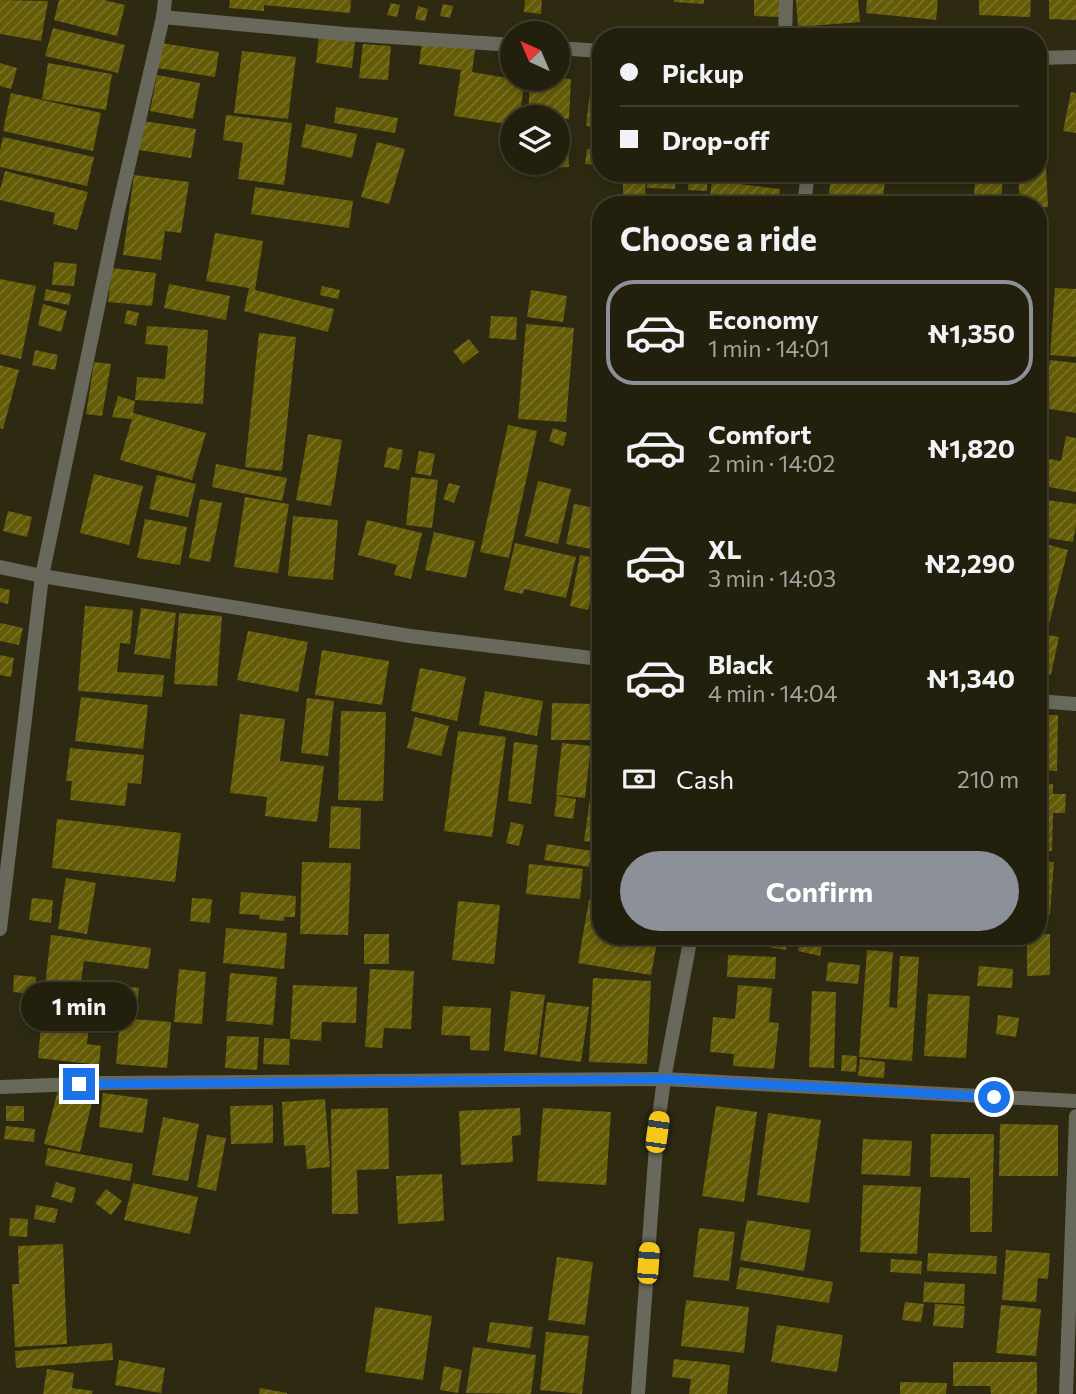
<!DOCTYPE html>
<meta charset="utf-8">
<style>
:root{--surface:#22200d;--page:#2a2816;--text:#f1f3f6;--muted:#a2a39d;--line:#3f3e2e;--accent:#8c9099}
body{margin:0;font-family:Commissioner,sans-serif;background:var(--page);color:var(--text);height:100vh;display:flex;flex-direction:column;font-size:26px;white-space:nowrap}
*{box-sizing:border-box;margin:0}
p{font-size:23px;color:var(--muted)}
.icon{flex:none;width:38px;height:38px;fill:none;stroke:currentColor;stroke-width:2;stroke-linecap:round;stroke-linejoin:round}
.map{position:relative;flex:1;overflow:hidden}
.drawer{position:absolute;left:592px;top:196px;width:455px;height:749px;display:flex;flex-direction:column;background:var(--surface);border-radius:28px;box-shadow:0 4px 10px #0003,0 0 0 2px var(--line)}
.drawer>*{flex:none}
.guide{position:absolute;left:592px;top:28px;width:455px;height:154px;border-radius:28px;box-shadow:0 4px 10px #0003,0 0 0 2px var(--line);display:grid;align-content:center;height:154px;padding:0 28px;background:var(--surface)}
.needle{width:46px;rotate:316deg}
.buttons{position:absolute;left:500px;top:21px;display:grid;gap:14px}
.buttons a{display:grid;place-items:center;width:70px;height:70px;border-radius:50%;background:var(--surface);box-shadow:0 4px 10px #0003,0 0 0 2px var(--line);font-size:35px}
.end{position:absolute;width:32px;height:32px;margin:-16px;border:9px solid #1a73e8;background:#fff;box-shadow:0 0 0 4px #fff}
.from{border-radius:50%}
.bubble{position:absolute;height:49px;border-radius:24px;background:var(--surface);box-shadow:0 4px 10px #0003,0 0 0 2px var(--line);font-size:23px;font-weight:700;line-height:49px;text-align:center}
.car{position:absolute;width:21px;height:42px;margin:-21px -10px;border-radius:9px;box-shadow:0 0 5px 2px #0007;background:linear-gradient(#f5c518 24%,#345 0 40%,#f5c518 0 76%,#345 0 86%,#f5c518 0)}
.guide b{display:flex;align-items:center;gap:24px;height:66px;font-size:26px}
.guide b+b{border-top:2px solid var(--line)}
.guide i{width:18px;height:18px;background:var(--text)}
ul{padding:0;list-style:none}
li{display:flex;align-items:center;gap:21px;height:105px;margin:0 14px 10px;padding:0 14px;border:4px solid transparent;border-radius:28px}
li div{flex:1}
li b{display:block;font-size:26px}
li em{font-style:normal;font-weight:700}
li.current{border-color:var(--accent)}
li>.icon{width:63px;height:63px;stroke-width:1.5}
h2{padding:0 28px;font-size:32px;line-height:84px}
.pay{display:flex;align-items:center;gap:18px;height:77px;padding:0 28px;font-size:26px}
.pay p{margin-inline-start:auto}
.action{display:flex;gap:14px;margin-top:auto;padding:14px 28px}
.action a{flex:1;height:80px;border-radius:42px;background:var(--accent);color:#fff;font-size:28px;font-weight:700;line-height:80px;text-align:center}
.map>svg:first-child{display:block}
.building{fill:url(#building-hatch)}
.lines{fill:none;stroke-linecap:round;stroke-linejoin:round}
.minor{stroke:#69685c;stroke-width:14}
.route{stroke:#1a73e8;stroke-width:9}
</style>
<div class="map">
<svg width="1076" height="1394" viewBox="0 0 1076 1394">
<defs>
<pattern id="building-hatch" width="6" height="6" patternUnits="userSpaceOnUse" patternTransform="scale(1.75)"><rect width="6" height="6" fill="#645b07"/><path d="M-1 1l2-2M0 6l6-6M5 7l2-2" fill="none" stroke="#79722a"/></pattern>
</defs>
<rect width="100%" height="100%" fill="#2d2a11"/>
<g class="building">
<polygon points="0,0 48,1 41,41 0,34"/>
<polygon points="59,0 104,0 125,5 117,36 54,20"/>
<polygon points="230,0 351,0 350,13 264,5 264,11 229,8"/>
<polygon points="525,0 542,0 541,14 524,12"/>
<polygon points="674,0 704,0 704,4 674,2"/>
<polygon points="754,0 781,0 780,17 754,16"/>
<polygon points="796,0 858,0 860,22 798,27"/>
<polygon points="867,0 938,0 936,20 866,13"/>
<polygon points="979,0 1031,0 1030,17 979,15"/>
<polygon points="1049,0 1076,0 1076,20 1049,19"/>
<polygon points="391,3 400,5 397,17 387,15"/>
<polygon points="443,4 453,6 450,18 440,16"/>
<polygon points="418,6 428,9 425,21 415,19"/>
<polygon points="53,28 125,45 118,73 45,56"/>
<polygon points="818,32 818,37 801,37 801,33"/>
<polygon points="319,37 355,41 352,68 316,63"/>
<polygon points="422,42 475,50 472,72 525,81 519,117 513,117 513,125 454,116 461,70 419,64"/>
<polygon points="161,43 219,52 215,77 157,68"/>
<polygon points="363,44 391,46 388,80 359,78"/>
<polygon points="242,51 296,57 288,119 234,113"/>
<polygon points="0,63 17,68 11,89 0,86"/>
<polygon points="48,63 112,74 106,110 42,99"/>
<polygon points="157,75 200,83 193,119 150,111"/>
<polygon points="592,76 600,76 600,127 586,126"/>
<polygon points="558,78 571,79 569,119 558,119 558,117 528,117 530,79"/>
<polygon points="1071,92 1076,93 1076,133 1063,131"/>
<polygon points="11,93 101,113 93,151 3,131"/>
<polygon points="336,107 398,118 395,133 334,123"/>
<polygon points="226,115 292,123 284,185 238,179 243,143 223,140"/>
<polygon points="143,121 196,129 191,158 139,150"/>
<polygon points="306,124 357,134 352,158 301,147"/>
<polygon points="3,137 94,157 87,186 0,167 0,151"/>
<polygon points="558,140 568,140 569,167 546,168 546,163 558,163"/>
<polygon points="377,142 405,149 389,204 361,197"/>
<polygon points="587,149 600,149 600,165 585,164"/>
<polygon points="1038,168 1046,168 1048,207 1038,208 1038,205 1020,205 1018,173 1038,173"/>
<polygon points="5,171 88,192 77,230 53,224 55,213 0,200 0,190"/>
<polygon points="623,173 646,173 645,201 623,201"/>
<polygon points="648,173 676,173 675,189 647,188"/>
<polygon points="689,173 708,173 707,191 688,190"/>
<polygon points="832,173 886,173 882,205 827,205"/>
<polygon points="976,173 1003,173 1001,205 973,205"/>
<polygon points="134,175 189,182 181,233 165,231 161,260 123,255"/>
<polygon points="712,181 780,189 778,205 709,205"/>
<polygon points="255,187 353,201 349,228 251,214"/>
<polygon points="215,233 263,241 255,290 334,309 328,332 244,311 249,288 206,281"/>
<polygon points="54,262 77,264 74,286 52,285"/>
<polygon points="112,268 156,273 152,306 108,302"/>
<polygon points="0,279 36,286 21,359 0,354"/>
<polygon points="169,284 230,296 226,320 164,308"/>
<polygon points="322,286 340,290 338,299 320,295"/>
<polygon points="1055,288 1076,289 1076,357 1050,355"/>
<polygon points="46,289 71,294 69,305 44,300"/>
<polygon points="531,290 567,296 563,322 527,317"/>
<polygon points="43,304 67,311 61,332 38,325"/>
<polygon points="127,310 139,313 136,326 124,323"/>
<polygon points="491,316 517,317 516,340 489,338"/>
<polygon points="526,324 574,328 566,422 518,419"/>
<polygon points="147,326 208,330 203,404 135,400 137,377 165,379 168,346 145,344"/>
<polygon points="259,333 296,337 282,471 245,467"/>
<polygon points="469,339 479,352 463,364 453,351"/>
<polygon points="35,350 58,355 55,370 32,365"/>
<polygon points="1050,360 1076,363 1076,413 1043,408"/>
<polygon points="94,362 111,364 102,416 86,414"/>
<polygon points="0,365 19,370 3,429 0,428"/>
<polygon points="118,396 135,401 133,413 206,433 192,480 120,460 132,419 112,417"/>
<polygon points="508,425 537,431 509,558 480,552"/>
<polygon points="553,428 567,433 563,446 549,441"/>
<polygon points="308,434 342,440 331,506 296,500"/>
<polygon points="1066,436 1076,438 1076,492 1038,485 1038,457 1061,461"/>
<polygon points="388,447 403,450 399,470 384,467"/>
<polygon points="419,451 435,454 431,476 415,473"/>
<polygon points="598,456 600,456 600,482 592,480"/>
<polygon points="216,464 287,478 282,501 212,487"/>
<polygon points="94,474 143,486 129,545 80,533"/>
<polygon points="157,475 196,484 188,517 149,509"/>
<polygon points="411,477 438,480 432,528 406,525"/>
<polygon points="538,481 571,489 558,544 525,536"/>
<polygon points="449,483 460,486 454,503 443,499"/>
<polygon points="245,497 289,504 278,573 234,567"/>
<polygon points="200,499 222,503 210,562 189,558"/>
<polygon points="1046,500 1076,504 1076,525 1073,542 1041,537"/>
<polygon points="574,504 600,509 600,551 566,544"/>
<polygon points="8,511 32,517 27,537 3,531"/>
<polygon points="293,516 338,520 333,580 288,576"/>
<polygon points="145,519 187,527 180,565 137,558"/>
<polygon points="367,520 422,533 411,579 394,575 397,565 358,555"/>
<polygon points="434,532 475,541 466,578 425,570"/>
<polygon points="1038,542 1068,550 1048,628 1038,625"/>
<polygon points="515,543 576,557 566,598 524,589 523,594 504,590"/>
<polygon points="580,555 600,559 600,601 591,599 588,610 570,606"/>
<polygon points="0,588 10,590 8,604 0,602"/>
<polygon points="85,606 133,610 130,644 120,643 117,672 164,675 162,697 78,691"/>
<polygon points="141,608 176,613 170,659 134,654"/>
<polygon points="179,613 222,616 217,686 174,684"/>
<polygon points="0,623 23,628 19,645 0,641"/>
<polygon points="248,631 308,642 298,692 237,680"/>
<polygon points="1038,633 1059,637 1051,675 1038,672"/>
<polygon points="322,650 389,661 382,705 315,695"/>
<polygon points="0,655 14,658 11,677 0,675"/>
<polygon points="420,668 466,677 457,721 411,711"/>
<polygon points="485,691 543,701 537,736 479,725"/>
<polygon points="81,697 148,705 143,749 75,741"/>
<polygon points="307,698 334,701 328,756 301,753"/>
<polygon points="552,703 598,704 597,740 551,740"/>
<polygon points="341,711 386,712 383,801 338,800"/>
<polygon points="240,714 285,719 280,761 324,766 317,822 265,816 267,797 230,793"/>
<polygon points="1038,715 1058,715 1057,771 1038,770"/>
<polygon points="415,717 449,726 441,756 407,748"/>
<polygon points="458,731 506,737 492,837 444,831"/>
<polygon points="514,742 538,745 531,804 508,801"/>
<polygon points="562,743 591,746 585,798 556,795"/>
<polygon points="70,748 144,755 141,784 128,783 125,806 70,800 72,781 66,781"/>
<polygon points="1038,784 1053,784 1053,794 1066,794 1065,813 1053,813 1052,851 1038,851"/>
<polygon points="592,785 600,786 600,843 584,841"/>
<polygon points="557,796 576,799 573,819 554,816"/>
<polygon points="331,806 361,808 360,849 329,848"/>
<polygon points="57,819 181,833 175,882 52,868"/>
<polygon points="511,822 524,825 519,846 506,843"/>
<polygon points="547,844 592,851 589,867 544,860"/>
<polygon points="1038,861 1054,862 1050,914 1038,913"/>
<polygon points="302,862 351,863 348,935 300,934"/>
<polygon points="529,864 583,869 580,899 526,894"/>
<polygon points="599,866 600,866 600,900 594,899"/>
<polygon points="66,878 96,883 87,934 58,929"/>
<polygon points="241,892 296,896 295,917 284,917 284,921 259,919 260,915 239,914"/>
<polygon points="32,898 53,900 51,923 29,920"/>
<polygon points="192,898 212,899 210,923 190,921"/>
<polygon points="589,900 600,902 600,936 658,936 651,975 578,963"/>
<polygon points="458,901 500,905 494,964 452,960"/>
<polygon points="226,928 287,933 284,969 223,963"/>
<rect x="364" y="934" width="25" height="30"/>
<polygon points="1038,934 1050,934 1050,975 1027,976 1027,936 1038,936"/>
<polygon points="51,935 151,948 148,969 84,961 81,981 139,988 137,1005 44,993"/>
<polygon points="744,936 788,936 786,950 743,943"/>
<polygon points="802,936 824,936 820,956 798,951"/>
<polygon points="867,950 893,952 889,1007 897,1008 900,956 919,957 912,1061 859,1057"/>
<polygon points="728,955 776,957 775,979 727,977"/>
<polygon points="828,962 860,965 858,984 826,981"/>
<polygon points="979,966 1013,969 1012,988 977,986"/>
<polygon points="179,969 206,972 202,1024 174,1022"/>
<polygon points="370,969 414,971 411,1029 384,1028 382,1048 365,1047"/>
<polygon points="230,973 277,977 273,1025 226,1021"/>
<polygon points="14,975 36,977 35,994 13,992"/>
<polygon points="593,978 651,981 647,1064 589,1062"/>
<polygon points="293,985 357,987 356,1023 322,1022 321,1041 290,1039"/>
<polygon points="738,985 772,988 769,1022 779,1023 774,1069 733,1066 734,1054 710,1052 713,1017 735,1019"/>
<polygon points="511,991 545,995 537,1055 504,1051"/>
<polygon points="812,991 836,992 834,1068 809,1067"/>
<polygon points="928,994 970,996 966,1058 924,1056"/>
<polygon points="33,1002 106,1010 103,1027 89,1025 87,1044 101,1046 99,1065 38,1058 41,1026 31,1025"/>
<polygon points="547,1002 589,1007 581,1062 540,1057"/>
<polygon points="443,1006 491,1008 489,1051 470,1050 470,1036 441,1035"/>
<polygon points="998,1015 1019,1018 1016,1037 996,1034"/>
<polygon points="120,1018 171,1022 167,1068 116,1064"/>
<polygon points="227,1036 259,1037 257,1070 225,1068"/>
<polygon points="264,1038 290,1039 289,1065 263,1064"/>
<polygon points="842,1055 857,1056 856,1072 841,1071"/>
<polygon points="860,1059 885,1062 884,1078 858,1076"/>
<polygon points="58,1090 93,1098 80,1152 44,1144"/>
<polygon points="103,1093 148,1099 143,1133 99,1127"/>
<polygon points="325,1099 330,1167 307,1169 305,1145 284,1146 282,1102"/>
<polygon points="273,1105 273,1143 231,1144 230,1106"/>
<rect x="6" y="1106" width="18" height="15"/>
<polygon points="716,1106 757,1112 744,1202 702,1196"/>
<polygon points="388,1108 389,1169 357,1170 358,1214 332,1214 331,1109"/>
<polygon points="520,1108 521,1135 512,1136 513,1162 461,1165 459,1111"/>
<polygon points="543,1108 611,1112 606,1185 537,1181"/>
<polygon points="768,1113 821,1120 809,1203 757,1195"/>
<polygon points="163,1117 199,1124 188,1181 152,1175"/>
<polygon points="1000,1124 1058,1125 1058,1176 999,1176"/>
<polygon points="6,1126 35,1129 34,1142 4,1139"/>
<polygon points="931,1134 994,1134 992,1232 970,1232 970,1178 930,1177"/>
<polygon points="207,1135 226,1138 216,1191 197,1187"/>
<polygon points="863,1139 912,1141 910,1176 861,1174"/>
<polygon points="48,1148 133,1164 130,1181 45,1165"/>
<polygon points="442,1174 444,1221 398,1224 396,1176"/>
<polygon points="56,1182 76,1188 72,1203 51,1197"/>
<polygon points="133,1183 198,1197 190,1234 124,1220"/>
<polygon points="863,1185 921,1187 917,1254 860,1252"/>
<polygon points="106,1189 122,1201 111,1215 95,1203"/>
<polygon points="36,1205 58,1209 55,1223 34,1219"/>
<polygon points="10,1218 28,1219 27,1237 9,1236"/>
<polygon points="747,1220 811,1230 804,1271 740,1260"/>
<polygon points="699,1228 735,1232 729,1281 693,1277"/>
<polygon points="63,1244 67,1344 15,1347 12,1284 19,1284 18,1246"/>
<polygon points="1006,1250 1050,1253 1048,1279 1038,1278 1036,1302 1002,1300"/>
<polygon points="928,1253 997,1256 996,1274 927,1271"/>
<polygon points="557,1257 593,1262 585,1325 548,1320"/>
<polygon points="891,1259 922,1261 921,1274 890,1272"/>
<polygon points="740,1267 833,1282 829,1303 736,1289"/>
<polygon points="924,1282 965,1284 964,1304 923,1302"/>
<polygon points="686,1300 749,1307 744,1353 681,1346"/>
<polygon points="905,1302 924,1304 921,1322 902,1320"/>
<polygon points="935,1304 965,1306 963,1328 933,1326"/>
<polygon points="1001,1305 1041,1309 1036,1356 996,1353"/>
<polygon points="375,1307 432,1316 423,1380 365,1372"/>
<polygon points="490,1322 533,1327 530,1348 487,1342"/>
<polygon points="777,1325 843,1335 837,1372 771,1362"/>
<polygon points="546,1332 589,1336 582,1394 540,1390"/>
<polygon points="112,1343 113,1360 16,1368 15,1351"/>
<polygon points="473,1347 536,1355 531,1394 466,1393"/>
<polygon points="674,1359 730,1365 727,1394 689,1394 691,1379 672,1377"/>
<polygon points="119,1360 165,1368 161,1393 115,1385"/>
<polygon points="953,1362 1037,1362 1037,1394 991,1394 990,1386 953,1386"/>
<polygon points="444,1366 462,1370 458,1393 440,1390"/>
<polygon points="47,1369 74,1373 72,1388 93,1391 92,1394 43,1394"/>
<polygon points="900,1382 947,1383 946,1394 900,1394"/>
<polygon points="260,1388 287,1393 287,1394 259,1394"/>
</g>
<g class="lines">
<g class="minor">
<polyline points="163,17 345,34 513,45"/>
<polyline points="785,37 786,0"/>
<polyline points="558,48 600,51"/>
<polyline points="1038,58 1076,57"/>
<polyline points="804,205 808,173"/>
<polyline points="0,567 42,576 410,636 600,659"/>
<polyline points="1038,701 1076,704"/>
<polyline points="0,929 42,576 118,211 163,17 165,0"/>
<polyline points="0,1087 105,1083 664,1079 1076,1101"/>
<polyline points="638,1394 657,1132 664,1079 691,936"/>
<polyline points="1066,1394 1076,1116"/>
</g>
</g>
<g class="lines">
<polyline class="route" points="79,1084 664,1079 994,1097"/>
</g>
</svg>
<div class="buttons">
<a><svg class="needle" viewBox="-14 -14 28 28"><path d="M0-13l5 13h-10z" fill="#e53935"/><path d="M0 13l5-13h-10z" fill="#a2a39d"/></svg></a>
<a><svg class="icon" aria-label="layers" viewBox="0 0 24 24"><path d="M12 4l9 5-9 5-9-5zM3 14l9 5 9-5"/></svg></a>
</div>
<i class="end from" style="left:994px;top:1097px"></i>
<i class="end" style="left:79px;top:1084px"></i>
<div class="bubble" style="left:21px;top:982px;width:116px">1 min</div>
<i class="car" style="left:657px;top:1132px;rotate:8deg"></i>
<i class="car" style="left:648px;top:1263px;rotate:4deg"></i>
<div class="guide">
<b><i class="from"></i>Pickup</b>
<b><i></i>Drop-off</b>
</div>
<section class="drawer">
<h2>Choose a ride</h2>
<ul>
<li class="current"><svg class="icon" aria-label="car" viewBox="0 0 24 24"><path d="M5 17H2v-5l4-1 3-4h7l3 4 3 1v5h-3M9 17h6M6 11h13"/><circle cx="7" cy="17" r="2"/><circle cx="17" cy="17" r="2"/></svg><div><b>Economy</b><p>1 min · 14:01</p></div><em>₦1,350</em></li>
<li><svg class="icon" aria-label="car" viewBox="0 0 24 24"><path d="M5 17H2v-5l4-1 3-4h7l3 4 3 1v5h-3M9 17h6M6 11h13"/><circle cx="7" cy="17" r="2"/><circle cx="17" cy="17" r="2"/></svg><div><b>Comfort</b><p>2 min · 14:02</p></div><em>₦1,820</em></li>
<li><svg class="icon" aria-label="car" viewBox="0 0 24 24"><path d="M5 17H2v-5l4-1 3-4h7l3 4 3 1v5h-3M9 17h6M6 11h13"/><circle cx="7" cy="17" r="2"/><circle cx="17" cy="17" r="2"/></svg><div><b>XL</b><p>3 min · 14:03</p></div><em>₦2,290</em></li>
<li><svg class="icon" aria-label="car" viewBox="0 0 24 24"><path d="M5 17H2v-5l4-1 3-4h7l3 4 3 1v5h-3M9 17h6M6 11h13"/><circle cx="7" cy="17" r="2"/><circle cx="17" cy="17" r="2"/></svg><div><b>Black</b><p>4 min · 14:04</p></div><em>₦1,340</em></li>
</ul>
<div class="pay"><svg class="icon" aria-label="cash" viewBox="0 0 24 24"><path d="M3 7h18v10H3z"/><circle cx="12" cy="12" r="2"/></svg>Cash<p>210 m</p></div>
<div class="action"><a>Confirm</a></div>
</section>
</div>
